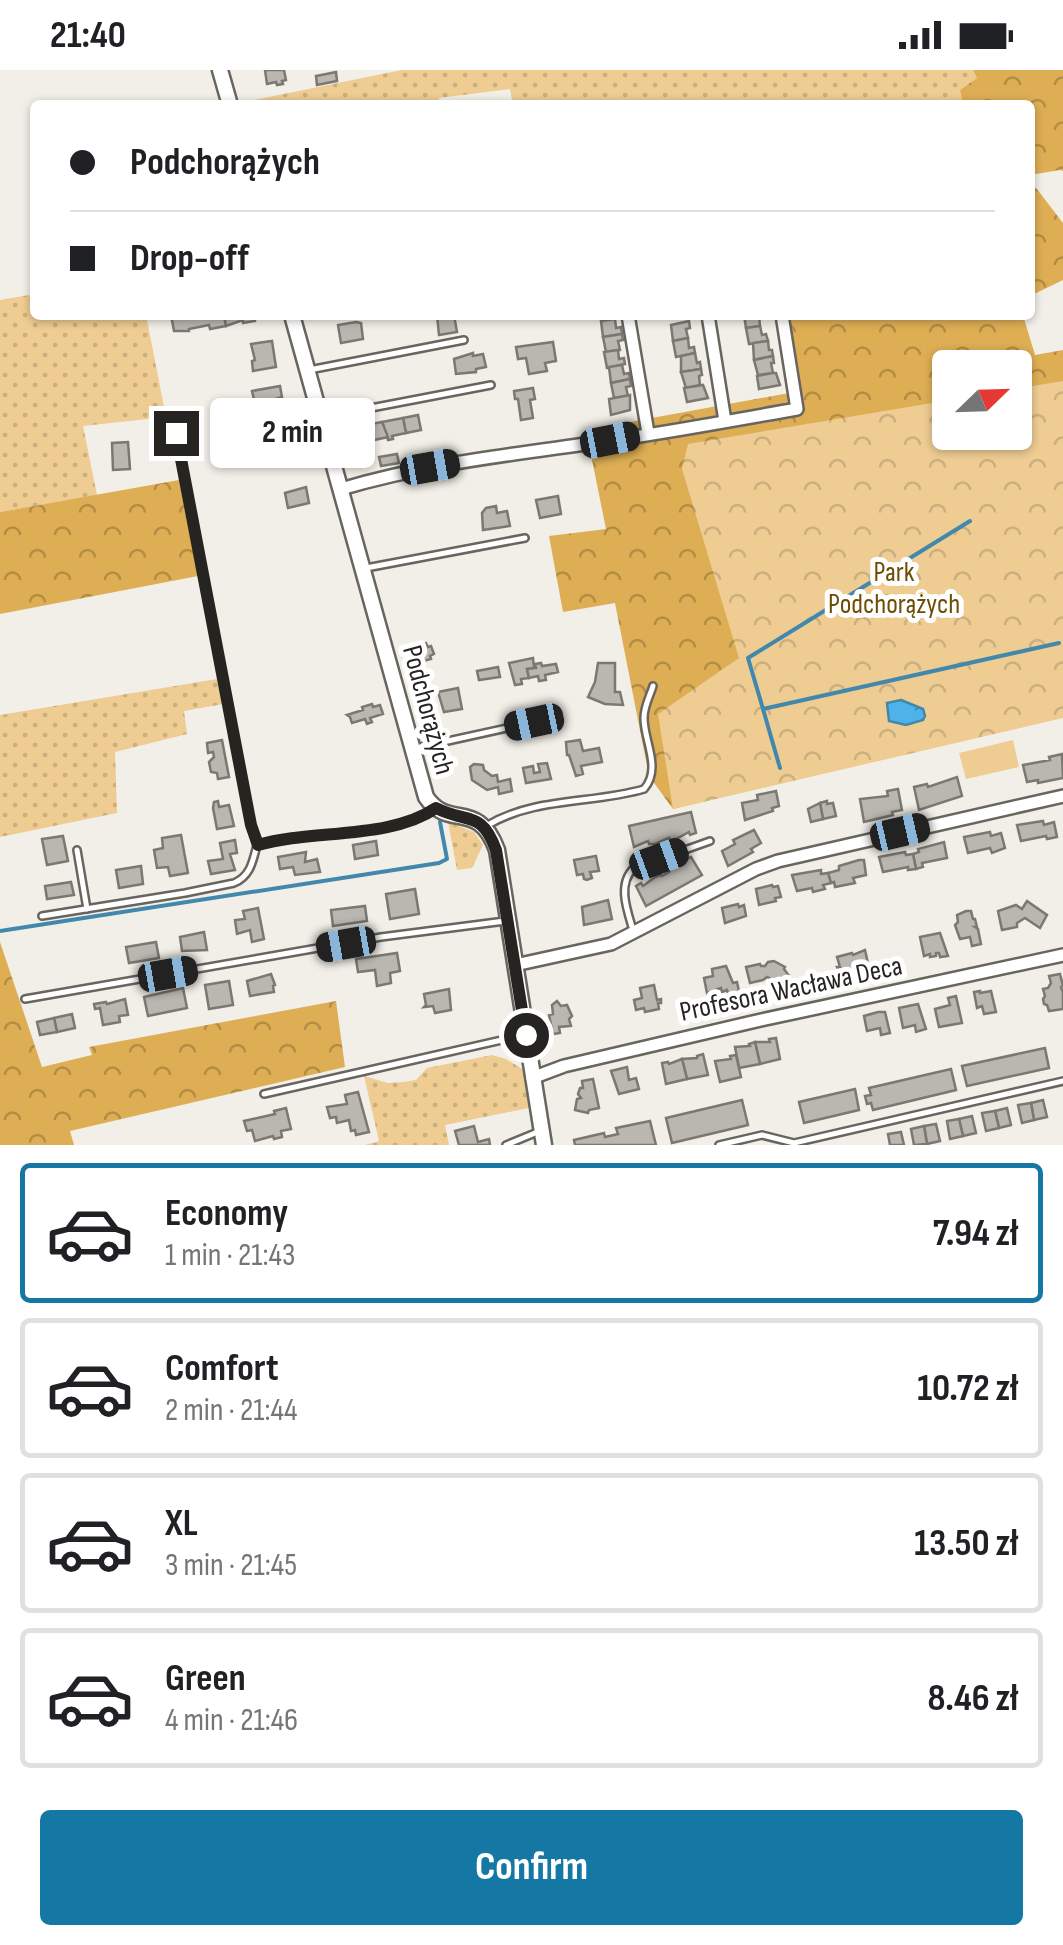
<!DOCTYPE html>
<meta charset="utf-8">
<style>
:root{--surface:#fff;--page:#f2f2f2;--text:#202124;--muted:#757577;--line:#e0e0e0;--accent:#1578a4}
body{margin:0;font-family:"Sofia Sans Condensed",sans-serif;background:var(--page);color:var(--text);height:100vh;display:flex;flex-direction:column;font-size:38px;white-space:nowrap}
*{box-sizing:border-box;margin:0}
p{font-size:32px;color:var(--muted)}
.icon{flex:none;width:55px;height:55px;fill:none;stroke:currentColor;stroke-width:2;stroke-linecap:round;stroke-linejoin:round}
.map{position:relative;height:1075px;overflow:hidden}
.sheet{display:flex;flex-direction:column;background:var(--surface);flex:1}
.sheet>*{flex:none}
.guide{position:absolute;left:30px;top:30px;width:1005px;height:220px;border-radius:10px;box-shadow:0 2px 8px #0004;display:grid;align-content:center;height:220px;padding:0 40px;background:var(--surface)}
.needle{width:65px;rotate:67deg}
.fabs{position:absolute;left:932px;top:280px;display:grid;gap:20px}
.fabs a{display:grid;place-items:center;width:100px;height:100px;border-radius:10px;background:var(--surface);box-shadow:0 2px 8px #0004;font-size:50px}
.end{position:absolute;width:45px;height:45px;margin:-22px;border:12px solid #252421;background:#fff;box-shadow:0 0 0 5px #fff}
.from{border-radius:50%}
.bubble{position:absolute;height:70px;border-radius:10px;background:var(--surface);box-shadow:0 2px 8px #0004;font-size:32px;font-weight:700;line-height:70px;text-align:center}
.car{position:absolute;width:30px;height:60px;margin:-30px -15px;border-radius:12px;box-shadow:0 0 8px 2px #0007;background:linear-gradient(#222 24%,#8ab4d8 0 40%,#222 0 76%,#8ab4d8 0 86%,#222 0)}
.guide b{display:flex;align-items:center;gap:35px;height:95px;font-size:38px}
.guide b+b{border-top:2px solid var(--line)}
.guide i{width:25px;height:25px;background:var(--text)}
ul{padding:18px 0 0;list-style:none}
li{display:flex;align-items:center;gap:30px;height:140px;margin:0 20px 15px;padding:0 20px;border:5px solid var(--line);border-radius:10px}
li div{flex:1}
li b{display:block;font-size:38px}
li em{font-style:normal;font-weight:700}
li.active{border-color:var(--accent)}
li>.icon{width:90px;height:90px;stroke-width:1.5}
.cta{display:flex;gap:20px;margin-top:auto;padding:20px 40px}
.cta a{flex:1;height:115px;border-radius:10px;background:var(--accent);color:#fff;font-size:40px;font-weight:700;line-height:115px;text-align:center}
.status{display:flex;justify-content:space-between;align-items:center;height:70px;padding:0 50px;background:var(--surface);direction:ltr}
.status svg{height:28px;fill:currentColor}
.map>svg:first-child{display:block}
.grass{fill:url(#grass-dots)}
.forest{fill:url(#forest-crowns);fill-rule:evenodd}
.park{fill:url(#park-crowns)}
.garden{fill:#eecc92}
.water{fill:url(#water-ripples);stroke:#4188ac;stroke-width:2.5}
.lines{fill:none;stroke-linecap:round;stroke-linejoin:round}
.stream{stroke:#4188ac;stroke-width:4}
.building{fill:#bab6b0;stroke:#7b7872;stroke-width:2.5}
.service-casing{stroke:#68655f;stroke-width:10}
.minor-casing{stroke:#68655f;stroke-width:16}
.tertiary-casing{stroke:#68655f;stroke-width:19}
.service{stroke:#fff;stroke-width:5}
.minor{stroke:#fff;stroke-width:11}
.tertiary{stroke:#fff;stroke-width:14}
.route{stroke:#252421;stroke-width:12}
.labels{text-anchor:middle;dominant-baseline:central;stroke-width:10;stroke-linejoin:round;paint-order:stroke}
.park-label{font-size:28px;fill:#6d4d03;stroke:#fff}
.street-label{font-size:28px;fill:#252421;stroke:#fff}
</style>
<div class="status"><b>21:40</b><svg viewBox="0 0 49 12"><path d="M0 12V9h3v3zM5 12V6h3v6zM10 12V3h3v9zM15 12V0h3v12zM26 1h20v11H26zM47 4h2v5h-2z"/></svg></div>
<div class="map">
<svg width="1063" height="1075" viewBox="0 0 1063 1075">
<defs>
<pattern id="grass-dots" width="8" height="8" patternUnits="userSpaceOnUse" patternTransform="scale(2.5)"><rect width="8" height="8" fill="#eecc92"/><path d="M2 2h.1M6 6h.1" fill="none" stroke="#ccaf7e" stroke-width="1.8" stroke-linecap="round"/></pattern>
<pattern id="forest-crowns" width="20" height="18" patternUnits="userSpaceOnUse" patternTransform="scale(2.5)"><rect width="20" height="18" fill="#deae54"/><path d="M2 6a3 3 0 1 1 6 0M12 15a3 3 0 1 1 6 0" fill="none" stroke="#b48d45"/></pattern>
<pattern id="park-crowns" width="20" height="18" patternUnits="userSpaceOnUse" patternTransform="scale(2.5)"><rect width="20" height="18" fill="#eecc92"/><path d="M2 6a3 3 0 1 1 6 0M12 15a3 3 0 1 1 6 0" fill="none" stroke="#ccaf7e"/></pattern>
<pattern id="water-ripples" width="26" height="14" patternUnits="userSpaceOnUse" patternTransform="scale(2.5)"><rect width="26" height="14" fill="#4db3e8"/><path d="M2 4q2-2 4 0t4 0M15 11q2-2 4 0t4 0" fill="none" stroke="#4091bc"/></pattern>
</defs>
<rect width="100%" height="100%" fill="#f2efe8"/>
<g class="grass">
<polygon points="402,0 973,0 978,8 960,20 963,35 513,35 510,19 439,28 439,35 239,33"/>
<polygon points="35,224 35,245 146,245 166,347 83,356 97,425 0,442 0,230"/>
<polygon points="217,609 223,634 184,641 187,664 115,682 117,743 0,767 0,645"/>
<polygon points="448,752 474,762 483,775 472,798 457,800"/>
<polygon points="492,985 506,989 524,1000 529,1038 445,1055 449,1075 365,1075 379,1071 364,1006 388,1013 404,1012 416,1010 427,998"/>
</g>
<g class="forest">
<polygon points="973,0 1063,0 1063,101 1060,100 1030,105 1030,35 963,35 960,20 977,8"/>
<polygon points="1030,110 1063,153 1063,210 1030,226"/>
<path d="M787 245H1023L1035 285 1063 280V645L673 739 649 706 615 533 563 542 549 466 606 459 586 360 800 321ZM950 298H1015V362H950Z"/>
<polygon points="179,410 198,506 0,544 0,442"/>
<polygon points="0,872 42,997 92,985 89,977 336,931 345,997 70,1061 74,1075 0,1075"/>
</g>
<polygon class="park" points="1063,311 1063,648 673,739 658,644 739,588 682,399 688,374 950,330 950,362 1015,362 1015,319"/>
<polygon class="garden" points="1013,670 1019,697 966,709 959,683"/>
<polygon class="water" points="901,630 923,639 925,646 923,650 906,655 889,651 887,633"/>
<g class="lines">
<g class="stream">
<polyline points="763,639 748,588 970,451"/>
<polyline points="780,698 763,639 1059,573"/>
<polyline points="0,861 439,793 447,789 440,752"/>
</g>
</g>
<g class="building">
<polygon points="265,0 284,0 286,10 282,11 283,14 277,15 276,12 267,14"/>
<polygon points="336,2 337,11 317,15 316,6"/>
<polygon points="171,245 224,245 226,256 210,259 209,255 189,259 189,261 174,261"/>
<polygon points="224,245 254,245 255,251 243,253 243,250 226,256"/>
<polygon points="437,245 454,245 457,262 439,265"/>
<polygon points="744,245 763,245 759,246 760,256 746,258"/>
<polygon points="615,249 616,258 621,257 622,264 603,267 601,251"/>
<polygon points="689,251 690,258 686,259 688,268 673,271 671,255"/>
<polygon points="356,252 361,253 363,269 341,273 338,255"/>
<polygon points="760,256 762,265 766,264 768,271 749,274 746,258"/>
<polygon points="622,264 623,270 618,271 620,280 606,282 603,267"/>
<polygon points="688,268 689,278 694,277 695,283 676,287 673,271"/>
<polygon points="272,271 276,297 253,301 252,291 255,290 251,274"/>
<polygon points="768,271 769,280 772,280 773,286 754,290 753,273"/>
<polygon points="553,272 556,291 545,293 547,301 529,304 526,288 518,289 516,277"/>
<polygon points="618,280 619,289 624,288 625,294 607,298 604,282"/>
<polygon points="473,283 473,286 483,284 486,297 476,299 476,302 456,304 454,289"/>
<polygon points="695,283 697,293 700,292 701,299 681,302 681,286"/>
<polygon points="773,286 774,293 771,293 773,303 758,305 754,290"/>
<polygon points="622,295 624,304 629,303 630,309 611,313 609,297"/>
<polygon points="701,299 702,305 699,306 700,315 686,318 681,302"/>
<polygon points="773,303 776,303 780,315 759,319 757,306"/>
<polygon points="630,309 631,316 626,317 628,326 614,328 611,313"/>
<polygon points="703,315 708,328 687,332 684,318"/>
<polygon points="280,316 282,327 275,329 279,338 257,342 252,321"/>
<polygon points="533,318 535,329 530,330 533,348 521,350 518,329 515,329 514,321"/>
<polygon points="630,325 630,340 611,345 609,329"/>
<polygon points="418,345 421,360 406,363 403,348"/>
<polygon points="403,348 406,363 392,366 393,369 388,370 382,352"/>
<polygon points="382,352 388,367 370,371 366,355"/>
<polygon points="128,372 130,399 113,400 112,373"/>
<polygon points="397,384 399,393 381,396 379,387"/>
<polygon points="306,417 309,433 288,438 285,423"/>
<polygon points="558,426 561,444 540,448 536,430"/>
<polygon points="496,436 497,443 507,441 510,456 483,460 482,443 486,438"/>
<polygon points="426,573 428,577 431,576 434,584 430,586 431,589 417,593 412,577"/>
<polygon points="533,588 534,598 527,599 529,608 521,609 522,614 515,615 509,593"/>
<polygon points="541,593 542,596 556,594 558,602 545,605 546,610 539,611 538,606 529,608 527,599 536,598 535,594"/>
<polygon points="598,593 615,593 615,622 620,622 623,635 605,634 588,627 595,612"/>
<polygon points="498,597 500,607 479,610 477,601"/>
<polygon points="458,618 462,639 444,642 438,622"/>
<polygon points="372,634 373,637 380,635 383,644 370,648 372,652 367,654 365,649 352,653 350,647 347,645 363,640 362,637"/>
<polygon points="222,670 229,707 218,709 217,703 211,702 209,692 214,687 213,682 208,683 207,673"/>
<polygon points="580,670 583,681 599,678 602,692 581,696 583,704 576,706 569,685 567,685 566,672"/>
<polygon points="1062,684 1063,708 1038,713 1038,710 1027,712 1023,695 1050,690 1049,687"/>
<polygon points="547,693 551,709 526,713 523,698 533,696 534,703 540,702 538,694"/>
<polygon points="474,694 483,695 484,700 492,706 497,705 498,712 510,709 512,721 499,724 498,717 487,720 472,710 470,697"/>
<polygon points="957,707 962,726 919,740 914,717 927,714 928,717"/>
<polygon points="898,719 902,740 892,742 893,745 864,752 860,729 888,726 887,721"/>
<polygon points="776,721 779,736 772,738 773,741 745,750 742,733 758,730 757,725"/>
<polygon points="218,731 219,737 229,735 234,756 217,759 213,738 214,732"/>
<polygon points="827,731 827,734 833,733 836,746 823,749 820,733"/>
<polygon points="820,733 823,749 811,752 808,739"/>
<polygon points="691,742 696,763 690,765 689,762 676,769 669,770 669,768 655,774 649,774 648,771 634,777 629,756"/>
<polygon points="1043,751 1044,755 1054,752 1057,767 1047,769 1046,766 1021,771 1017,755"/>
<polygon points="754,760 761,773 751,779 753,782 728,796 722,781 735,774 733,770"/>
<polygon points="990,762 991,766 1001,763 1005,778 992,783 990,778 968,783 964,767"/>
<polygon points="181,765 188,803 170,806 168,797 157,798 154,780 163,778 162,768"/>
<polygon points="63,766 68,791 47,795 42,769"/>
<polygon points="235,770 237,783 230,784 235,800 211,804 208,791 223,789 220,773"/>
<polygon points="376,771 378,785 355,789 353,775"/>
<polygon points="944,772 947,788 922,793 923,797 916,799 913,784 919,782 918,779"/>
<polygon points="306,782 305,792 317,789 320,802 295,805 293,797 280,799 278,787"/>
<polygon points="905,782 906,785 913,784 916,799 908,800 908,797 883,802 879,787"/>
<polygon points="596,786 599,801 590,802 592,808 587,810 584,809 583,804 577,805 574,790"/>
<polygon points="691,787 702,805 646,836 636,816 641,813 643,816 655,807 661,805 662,806 669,802 672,797"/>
<polygon points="859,790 864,790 866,805 853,808 855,813 835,817 834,812 831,813 828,803 839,800 839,796"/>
<polygon points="141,796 143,814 119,818 116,800"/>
<polygon points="821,800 821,804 828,803 831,813 823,815 825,819 813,822 812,818 797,821 792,805"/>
<polygon points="71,812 74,825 47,829 45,816"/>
<polygon points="772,815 773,817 778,816 781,827 775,828 776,831 759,835 756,819"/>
<polygon points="415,819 419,844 390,849 386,824"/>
<polygon points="608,830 612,849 584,855 582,837"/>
<polygon points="1027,831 1047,845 1040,858 1025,848 1017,853 1017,857 1002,860 998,841 1016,835 1022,839"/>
<polygon points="738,834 739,837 744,835 746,846 725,853 722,838"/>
<polygon points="365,836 367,851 333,856 331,840"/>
<polygon points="258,838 264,869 252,872 250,860 237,864 235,850 245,849 243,841"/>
<polygon points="966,841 971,841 973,849 975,849 977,857 975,857 978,859 981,874 972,876 970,867 960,869 955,855 958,852 957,845"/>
<polygon points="204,862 207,880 182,881 180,867"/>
<polygon points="940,863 948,886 940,887 939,883 936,883 936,886 930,887 930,884 924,886 920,867"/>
<polygon points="156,872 159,888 129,893 126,877"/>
<polygon points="865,880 870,902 842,908 837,897 840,897 837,887 852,883 853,885"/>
<polygon points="397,883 400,901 390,903 391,913 377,916 375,900 358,902 356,889"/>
<polygon points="774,891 785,897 784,899 795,914 784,922 775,911 767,907 763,910 750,913 746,897 760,894 761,896 765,896 768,892"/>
<polygon points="726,896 733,913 737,912 740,926 729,928 727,920 722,922 721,918 707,923 704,908 713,906 712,899"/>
<polygon points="271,904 275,915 273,916 274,922 250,926 247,911"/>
<polygon points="1060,904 1063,916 1061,917 1063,922 1063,939 1049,941 1047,935 1044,934 1043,929 1045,926 1043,919 1048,918 1051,913 1049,906"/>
<polygon points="229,911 233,935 209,939 205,915"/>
<polygon points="654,915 657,930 661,929 661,933 658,933 659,939 645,942 644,938 636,940 634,930 642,928 640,918"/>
<polygon points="183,918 187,938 148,946 144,927"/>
<polygon points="449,919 451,940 435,943 433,936 424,937 426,935 424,924"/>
<polygon points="980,921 980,923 991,921 996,942 984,944 982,936 977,938 974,922"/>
<polygon points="956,926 962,953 939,957 935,939 950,935 948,928"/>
<polygon points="125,929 128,945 119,946 120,952 103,955 100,938 95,939 94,934 106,932 107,934"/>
<polygon points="557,931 561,936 567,935 572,946 569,949 571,956 559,957 560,963 553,964 549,945 553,944 552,935"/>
<polygon points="918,934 926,959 916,962 915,955 903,958 899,938"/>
<polygon points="878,942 885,942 890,963 881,965 880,958 867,961 864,946"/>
<polygon points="72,944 75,958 57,962 54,948"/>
<polygon points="54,948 57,962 40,965 37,952"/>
<polygon points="776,968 780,989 760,994 755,972 770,972 769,969"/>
<polygon points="755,972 760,994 739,998 735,977 750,976 749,974"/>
<polygon points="1045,978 1049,998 967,1016 962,996"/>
<polygon points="703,984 708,1005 687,1009 682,989 697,988 697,986"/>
<polygon points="736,985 741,1007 720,1012 715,991 731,989 730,986"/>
<polygon points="682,989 687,1009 666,1014 662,993 668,992 669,994"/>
<polygon points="627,997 629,1010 636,1008 639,1019 619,1024 611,1001"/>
<polygon points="951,999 956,1020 873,1040 871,1033 867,1034 865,1026 871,1025 869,1018"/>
<polygon points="593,1009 599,1038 589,1040 588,1043 575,1040 577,1029 581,1028 578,1024 580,1018 583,1018 582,1011"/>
<polygon points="855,1019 859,1040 804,1053 799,1032"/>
<polygon points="358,1022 369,1062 356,1065 355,1060 351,1061 349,1050 337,1053 336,1047 330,1048 327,1037 347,1034 345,1025"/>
<polygon points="742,1030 748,1055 672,1073 666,1048"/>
<polygon points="1043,1030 1047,1047 1034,1050 1031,1033"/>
<polygon points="1031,1033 1034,1050 1022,1053 1018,1035"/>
<polygon points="286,1038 291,1059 281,1061 282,1067 274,1069 273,1066 255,1071 252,1060 247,1061 244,1051 275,1044 274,1041"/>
<polygon points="1007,1038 1011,1055 999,1058 995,1041"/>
<polygon points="995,1041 999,1058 986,1061 982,1043"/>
<polygon points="972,1046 976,1063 963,1066 959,1049"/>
<polygon points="959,1049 963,1066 950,1069 947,1051"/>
<polygon points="650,1051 656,1075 575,1075 574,1070 604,1063 605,1067 618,1064 616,1058"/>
<polygon points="936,1054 940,1071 927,1074 924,1056"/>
<polygon points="474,1056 478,1072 489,1069 490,1075 459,1075 455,1061"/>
<polygon points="924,1056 927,1074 914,1075 911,1059"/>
<polygon points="901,1062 904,1075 890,1075 888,1064"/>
</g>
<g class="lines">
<defs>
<g id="service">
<polyline points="309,300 464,270"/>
<polyline points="324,347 491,315"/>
<polyline points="176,363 251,755 257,775"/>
<polyline points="366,498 525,468"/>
<polyline points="416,678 534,652"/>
<path d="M488 755C535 727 593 734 644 719 662 698 644 672 644 648 644 636 650 626 653 616"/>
<polyline points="77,780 87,839"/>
<path d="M42 846 185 823 234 813C251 806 253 790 257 775 308 760 390 769 432 740"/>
<path d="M633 860C627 840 617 814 634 798L710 771"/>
<polyline points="25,929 381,867 505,851"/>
<polyline points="264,1024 524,965"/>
<polyline points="506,1075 540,1061"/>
<polyline points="719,1075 762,1065 794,1073 1063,1011"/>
</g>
<g id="minor">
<polyline points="628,245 648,363"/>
<polyline points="708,245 725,351"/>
<path d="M341 419C428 393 517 384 607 371 670 362 734 350 797 339L782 245"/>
<polyline points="515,895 611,874 756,799 778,791 1063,726"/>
<polyline points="532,1008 564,996 761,950 1063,885"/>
</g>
<g id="tertiary">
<polyline points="220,0 230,35"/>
<path d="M292 245 426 727C449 761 478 728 497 780L544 1075"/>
</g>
</defs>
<use href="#service" class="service-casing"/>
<use href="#minor" class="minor-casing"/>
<use href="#tertiary" class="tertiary-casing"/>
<use href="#service" class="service"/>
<use href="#minor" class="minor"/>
<use href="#tertiary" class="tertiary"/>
</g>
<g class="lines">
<path class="route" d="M176 363 251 755 258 775C312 759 389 770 436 738 467 754 481 739 496 780L526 965"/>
</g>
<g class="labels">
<g class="park-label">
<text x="894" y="502">Park<tspan x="894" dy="32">Podchorążych</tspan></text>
</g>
<g class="street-label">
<text transform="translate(428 640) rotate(75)">Podchorążych</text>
<text transform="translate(791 919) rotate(-12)">Profesora Wacława Deca</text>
</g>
</g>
</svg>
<div class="fabs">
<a><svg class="needle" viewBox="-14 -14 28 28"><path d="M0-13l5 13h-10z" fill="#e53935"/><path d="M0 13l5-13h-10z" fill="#757577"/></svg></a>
</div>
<i class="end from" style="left:526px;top:965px"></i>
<i class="end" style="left:176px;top:363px"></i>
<div class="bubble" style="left:210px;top:328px;width:165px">2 min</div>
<i class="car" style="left:610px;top:370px;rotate:79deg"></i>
<i class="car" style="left:430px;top:397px;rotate:80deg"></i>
<i class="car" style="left:534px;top:652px;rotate:258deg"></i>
<i class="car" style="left:900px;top:762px;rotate:77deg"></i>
<i class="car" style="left:659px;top:789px;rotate:70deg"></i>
<i class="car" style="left:346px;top:874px;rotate:260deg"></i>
<i class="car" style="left:168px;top:904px;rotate:80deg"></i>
<div class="guide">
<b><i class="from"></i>Podchorążych</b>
<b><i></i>Drop-off</b>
</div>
</div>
<section class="sheet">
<ul>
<li class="active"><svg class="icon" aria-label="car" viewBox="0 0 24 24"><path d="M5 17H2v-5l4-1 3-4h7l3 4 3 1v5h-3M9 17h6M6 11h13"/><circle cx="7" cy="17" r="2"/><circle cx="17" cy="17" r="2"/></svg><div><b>Economy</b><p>1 min · 21:43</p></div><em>7.94 zł</em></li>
<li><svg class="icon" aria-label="car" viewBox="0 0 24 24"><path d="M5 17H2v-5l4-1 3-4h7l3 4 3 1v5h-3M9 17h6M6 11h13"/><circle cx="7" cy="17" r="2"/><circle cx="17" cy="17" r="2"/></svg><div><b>Comfort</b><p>2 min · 21:44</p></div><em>10.72 zł</em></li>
<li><svg class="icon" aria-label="car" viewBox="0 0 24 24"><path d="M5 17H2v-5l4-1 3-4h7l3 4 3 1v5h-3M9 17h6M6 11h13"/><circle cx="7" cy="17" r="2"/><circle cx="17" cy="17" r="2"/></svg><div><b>XL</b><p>3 min · 21:45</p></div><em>13.50 zł</em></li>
<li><svg class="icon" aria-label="car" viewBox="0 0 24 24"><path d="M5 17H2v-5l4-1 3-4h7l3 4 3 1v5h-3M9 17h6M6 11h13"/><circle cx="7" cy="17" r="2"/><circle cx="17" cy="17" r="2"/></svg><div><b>Green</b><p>4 min · 21:46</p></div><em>8.46 zł</em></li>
</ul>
<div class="cta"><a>Confirm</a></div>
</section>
